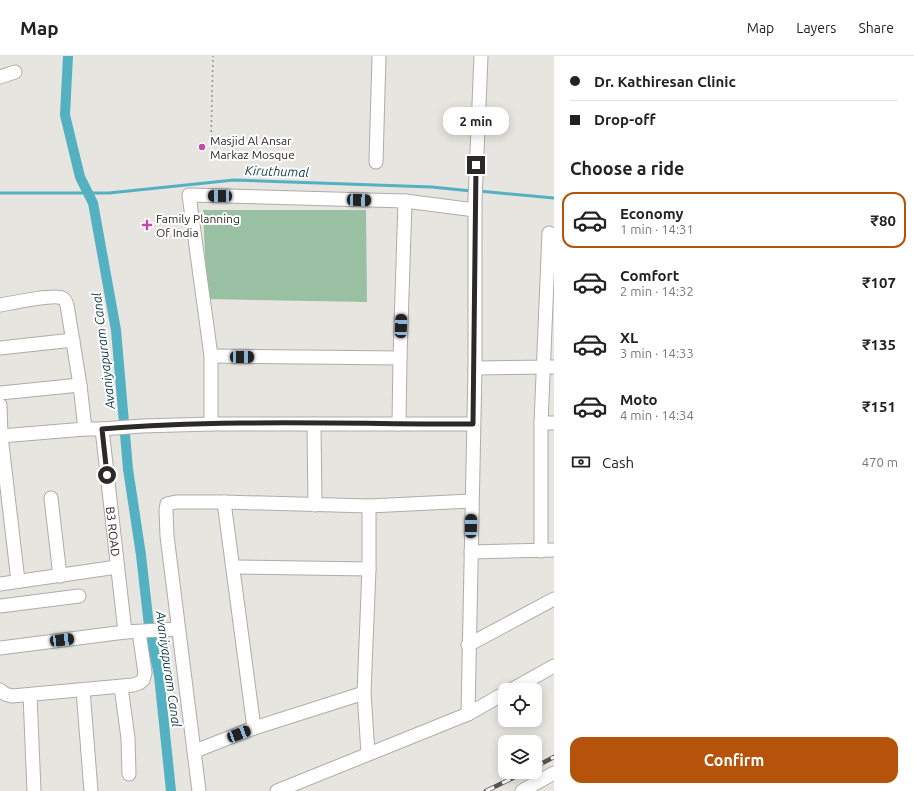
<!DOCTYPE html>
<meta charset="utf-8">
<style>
:root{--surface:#fff;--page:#f6f6f6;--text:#222;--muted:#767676;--line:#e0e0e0;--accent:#b45309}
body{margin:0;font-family:Ubuntu,sans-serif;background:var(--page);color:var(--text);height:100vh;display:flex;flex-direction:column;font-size:15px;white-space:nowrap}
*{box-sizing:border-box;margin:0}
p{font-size:13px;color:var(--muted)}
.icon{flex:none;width:22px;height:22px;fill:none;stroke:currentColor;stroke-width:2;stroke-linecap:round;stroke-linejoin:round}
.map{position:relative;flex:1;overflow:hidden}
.side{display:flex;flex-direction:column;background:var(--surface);width:360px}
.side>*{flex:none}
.top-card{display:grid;align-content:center;height:88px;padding:0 16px;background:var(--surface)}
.tools{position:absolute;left:498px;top:627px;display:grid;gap:8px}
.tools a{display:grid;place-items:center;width:44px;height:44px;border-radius:8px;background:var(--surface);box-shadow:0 2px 10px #0003;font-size:20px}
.end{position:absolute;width:18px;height:18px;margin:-9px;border:5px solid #2b2a27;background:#fff;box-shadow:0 0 0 2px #fff}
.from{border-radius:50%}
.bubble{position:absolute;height:28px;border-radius:12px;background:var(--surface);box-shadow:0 2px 10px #0003;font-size:13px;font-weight:700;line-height:28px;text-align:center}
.car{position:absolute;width:12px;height:24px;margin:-12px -6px;border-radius:5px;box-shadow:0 0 3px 1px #0007;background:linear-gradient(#222 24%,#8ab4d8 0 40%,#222 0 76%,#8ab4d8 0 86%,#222 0)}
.top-card b{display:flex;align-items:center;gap:14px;height:38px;font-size:15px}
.top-card b+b{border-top:1px solid var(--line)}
.top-card i{width:10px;height:10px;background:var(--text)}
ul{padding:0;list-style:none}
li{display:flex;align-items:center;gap:12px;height:56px;margin:0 8px 6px;padding:0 8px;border:2px solid transparent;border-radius:12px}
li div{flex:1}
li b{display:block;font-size:15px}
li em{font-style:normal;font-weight:700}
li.active{border-color:var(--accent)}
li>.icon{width:36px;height:36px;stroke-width:1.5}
h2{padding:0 16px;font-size:18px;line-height:48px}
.pay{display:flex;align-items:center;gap:10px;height:44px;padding:0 16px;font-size:15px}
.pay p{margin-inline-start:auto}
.button{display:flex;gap:8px;margin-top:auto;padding:8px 16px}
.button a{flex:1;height:46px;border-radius:12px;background:var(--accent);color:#fff;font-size:16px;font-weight:700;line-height:46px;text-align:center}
header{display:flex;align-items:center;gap:24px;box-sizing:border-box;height:56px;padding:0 20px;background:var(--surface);border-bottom:1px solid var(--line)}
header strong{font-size:19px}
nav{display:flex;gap:22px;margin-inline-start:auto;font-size:14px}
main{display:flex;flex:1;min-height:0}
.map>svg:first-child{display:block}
.green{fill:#9ac0a4}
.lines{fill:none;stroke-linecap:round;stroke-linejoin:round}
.stream{stroke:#53b1c1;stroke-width:3}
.canal{stroke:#53b1c1;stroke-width:10}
.minor-casing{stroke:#afaca7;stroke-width:15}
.path{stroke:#979591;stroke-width:1.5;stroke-dasharray:2 3;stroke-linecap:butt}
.minor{stroke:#fff;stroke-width:13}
.rail-casing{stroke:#565551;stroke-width:4.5}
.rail{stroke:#fff;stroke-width:3;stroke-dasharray:9;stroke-linecap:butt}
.route{stroke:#2b2a27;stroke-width:5}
.poi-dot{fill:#bf4da8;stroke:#fff;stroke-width:1.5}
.labels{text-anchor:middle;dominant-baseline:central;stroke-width:4;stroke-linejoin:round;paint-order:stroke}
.poi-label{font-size:12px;fill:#2b2a27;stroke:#fff;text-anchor:start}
.street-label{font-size:12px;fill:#2b2a27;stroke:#fff}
.water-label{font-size:13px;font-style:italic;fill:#0f3b43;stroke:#fff}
</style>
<header>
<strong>Map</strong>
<nav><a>Map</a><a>Layers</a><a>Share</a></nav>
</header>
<main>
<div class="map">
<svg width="554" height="735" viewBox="0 0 554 735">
<rect width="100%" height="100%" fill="#e7e5df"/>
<polygon class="green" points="203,154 366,154 367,246 207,243"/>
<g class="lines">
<g class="stream">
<polyline points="479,135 554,142"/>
<polyline points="0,137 109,137 234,124 432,131 471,135"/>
</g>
<polyline class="canal" points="68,0 65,59 80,121 93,147 116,274 128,413 141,499 149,570 159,620 171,735"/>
<defs>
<g id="minor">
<polyline points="0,21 15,16"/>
<polyline points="376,106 379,0"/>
<path d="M0 249C11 247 54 238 62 242 65 243 66 246 67 249L80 329 85 373"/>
<polyline points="0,292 73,284"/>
<polyline points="211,300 400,302"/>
<polyline points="475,312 554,311"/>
<polyline points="0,337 80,329"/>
<polyline points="0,349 1,380 18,525"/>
<polyline points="541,367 554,367"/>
<polyline points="211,368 211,300 189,139 405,145 475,154"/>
<polyline points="314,368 315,449"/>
<polyline points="399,368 400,302 405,145"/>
<path id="s1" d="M102 373 125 576"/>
<polyline points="1,380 85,373 102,373 142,370 211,368 473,368"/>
<polyline points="51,442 60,520"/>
<polyline points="224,446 254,672"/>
<polyline points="541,495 541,367 549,177"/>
<polyline points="471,496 554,494"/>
<polyline points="233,511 369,513"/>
<polyline points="0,528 117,511"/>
<polyline points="0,550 79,540"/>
<polyline points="468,589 554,543"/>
<polyline points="0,592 125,576 178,573"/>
<polyline points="121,631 128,682 129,718"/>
<polyline points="0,634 5,638 12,640 133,629 139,627 143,624 145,617 139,576"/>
<polyline points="83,634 91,735"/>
<polyline points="511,634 554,610"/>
<polyline points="30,639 34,735"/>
<polyline points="468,658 475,312 475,144 481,0"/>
<polyline points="195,695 254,672 364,637"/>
<polyline points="368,697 364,637 369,513 369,450"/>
<polyline points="199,735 167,480 166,454 167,448 176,446 224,446 369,450 471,445"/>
<polyline points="277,735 468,658 505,637"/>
<polyline points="522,735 554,717"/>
</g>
</defs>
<use href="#minor" class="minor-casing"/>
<polyline class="path" points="211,86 213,0"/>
<use href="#minor" class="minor"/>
<defs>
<g id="rail">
<polyline points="535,711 554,701"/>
<polyline points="486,735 525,716"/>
</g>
</defs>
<use href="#rail" class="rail-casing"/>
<use href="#rail" class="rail"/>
</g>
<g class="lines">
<path class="route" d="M107 419 102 373C225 363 350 368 473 368L476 109"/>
</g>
<g class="poi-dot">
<circle cx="202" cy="91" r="4"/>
<path d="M145 163h4v4h4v4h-4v4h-4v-4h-4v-4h4z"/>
</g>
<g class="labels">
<g class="poi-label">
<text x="210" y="84">Masjid Al Ansar<tspan x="210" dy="14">Markaz Mosque</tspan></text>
<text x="156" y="162">Family Planning<tspan x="156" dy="14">Of India</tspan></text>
</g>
<g class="street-label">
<text stroke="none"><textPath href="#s1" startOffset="103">B3 ROAD</textPath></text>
</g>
<g class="water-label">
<text transform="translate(277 115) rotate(2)">Kiruthumal</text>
<text transform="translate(103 295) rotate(-97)">Avaniyapuram Canal</text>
<text transform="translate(169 613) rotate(82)">Avaniyapuram Canal</text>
</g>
</g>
</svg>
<div class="tools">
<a><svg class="icon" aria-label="locate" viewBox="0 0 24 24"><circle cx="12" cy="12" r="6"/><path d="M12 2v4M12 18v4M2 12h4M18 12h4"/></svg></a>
<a><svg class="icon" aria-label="layers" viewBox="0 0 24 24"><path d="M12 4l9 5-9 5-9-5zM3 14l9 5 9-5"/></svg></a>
</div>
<i class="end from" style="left:107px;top:419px"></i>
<i class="end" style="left:476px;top:109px"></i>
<div class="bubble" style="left:443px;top:51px;width:66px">2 min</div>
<i class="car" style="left:220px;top:140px;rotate:271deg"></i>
<i class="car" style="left:359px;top:144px;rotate:92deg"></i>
<i class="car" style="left:401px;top:270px;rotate:2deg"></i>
<i class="car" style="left:242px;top:301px;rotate:90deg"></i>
<i class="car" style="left:471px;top:470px;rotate:1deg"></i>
<i class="car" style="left:62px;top:584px;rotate:83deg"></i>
<i class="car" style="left:239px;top:678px;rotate:69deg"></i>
</div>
<section class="side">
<div class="top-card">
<b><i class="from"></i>Dr. Kathiresan Clinic</b>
<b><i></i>Drop-off</b>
</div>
<h2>Choose a ride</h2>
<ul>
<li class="active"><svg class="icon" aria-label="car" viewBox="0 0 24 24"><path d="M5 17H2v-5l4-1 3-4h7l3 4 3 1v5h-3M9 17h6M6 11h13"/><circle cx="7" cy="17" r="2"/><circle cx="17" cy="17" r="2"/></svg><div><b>Economy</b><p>1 min · 14:31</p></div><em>₹80</em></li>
<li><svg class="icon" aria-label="car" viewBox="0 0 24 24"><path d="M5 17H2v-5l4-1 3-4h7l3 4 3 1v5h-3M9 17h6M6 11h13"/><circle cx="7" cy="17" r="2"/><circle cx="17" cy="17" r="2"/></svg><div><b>Comfort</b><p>2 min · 14:32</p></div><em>₹107</em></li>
<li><svg class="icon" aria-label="car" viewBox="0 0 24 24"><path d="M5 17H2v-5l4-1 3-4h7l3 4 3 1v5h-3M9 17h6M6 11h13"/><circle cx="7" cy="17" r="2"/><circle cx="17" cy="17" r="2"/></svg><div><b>XL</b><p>3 min · 14:33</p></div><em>₹135</em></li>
<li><svg class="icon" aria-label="car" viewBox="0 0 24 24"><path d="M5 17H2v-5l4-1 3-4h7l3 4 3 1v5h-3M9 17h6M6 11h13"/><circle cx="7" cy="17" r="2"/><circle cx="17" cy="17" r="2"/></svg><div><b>Moto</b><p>4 min · 14:34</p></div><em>₹151</em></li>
</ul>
<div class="pay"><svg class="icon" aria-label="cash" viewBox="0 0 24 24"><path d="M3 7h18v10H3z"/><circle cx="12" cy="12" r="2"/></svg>Cash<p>470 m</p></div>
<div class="button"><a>Confirm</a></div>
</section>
</main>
